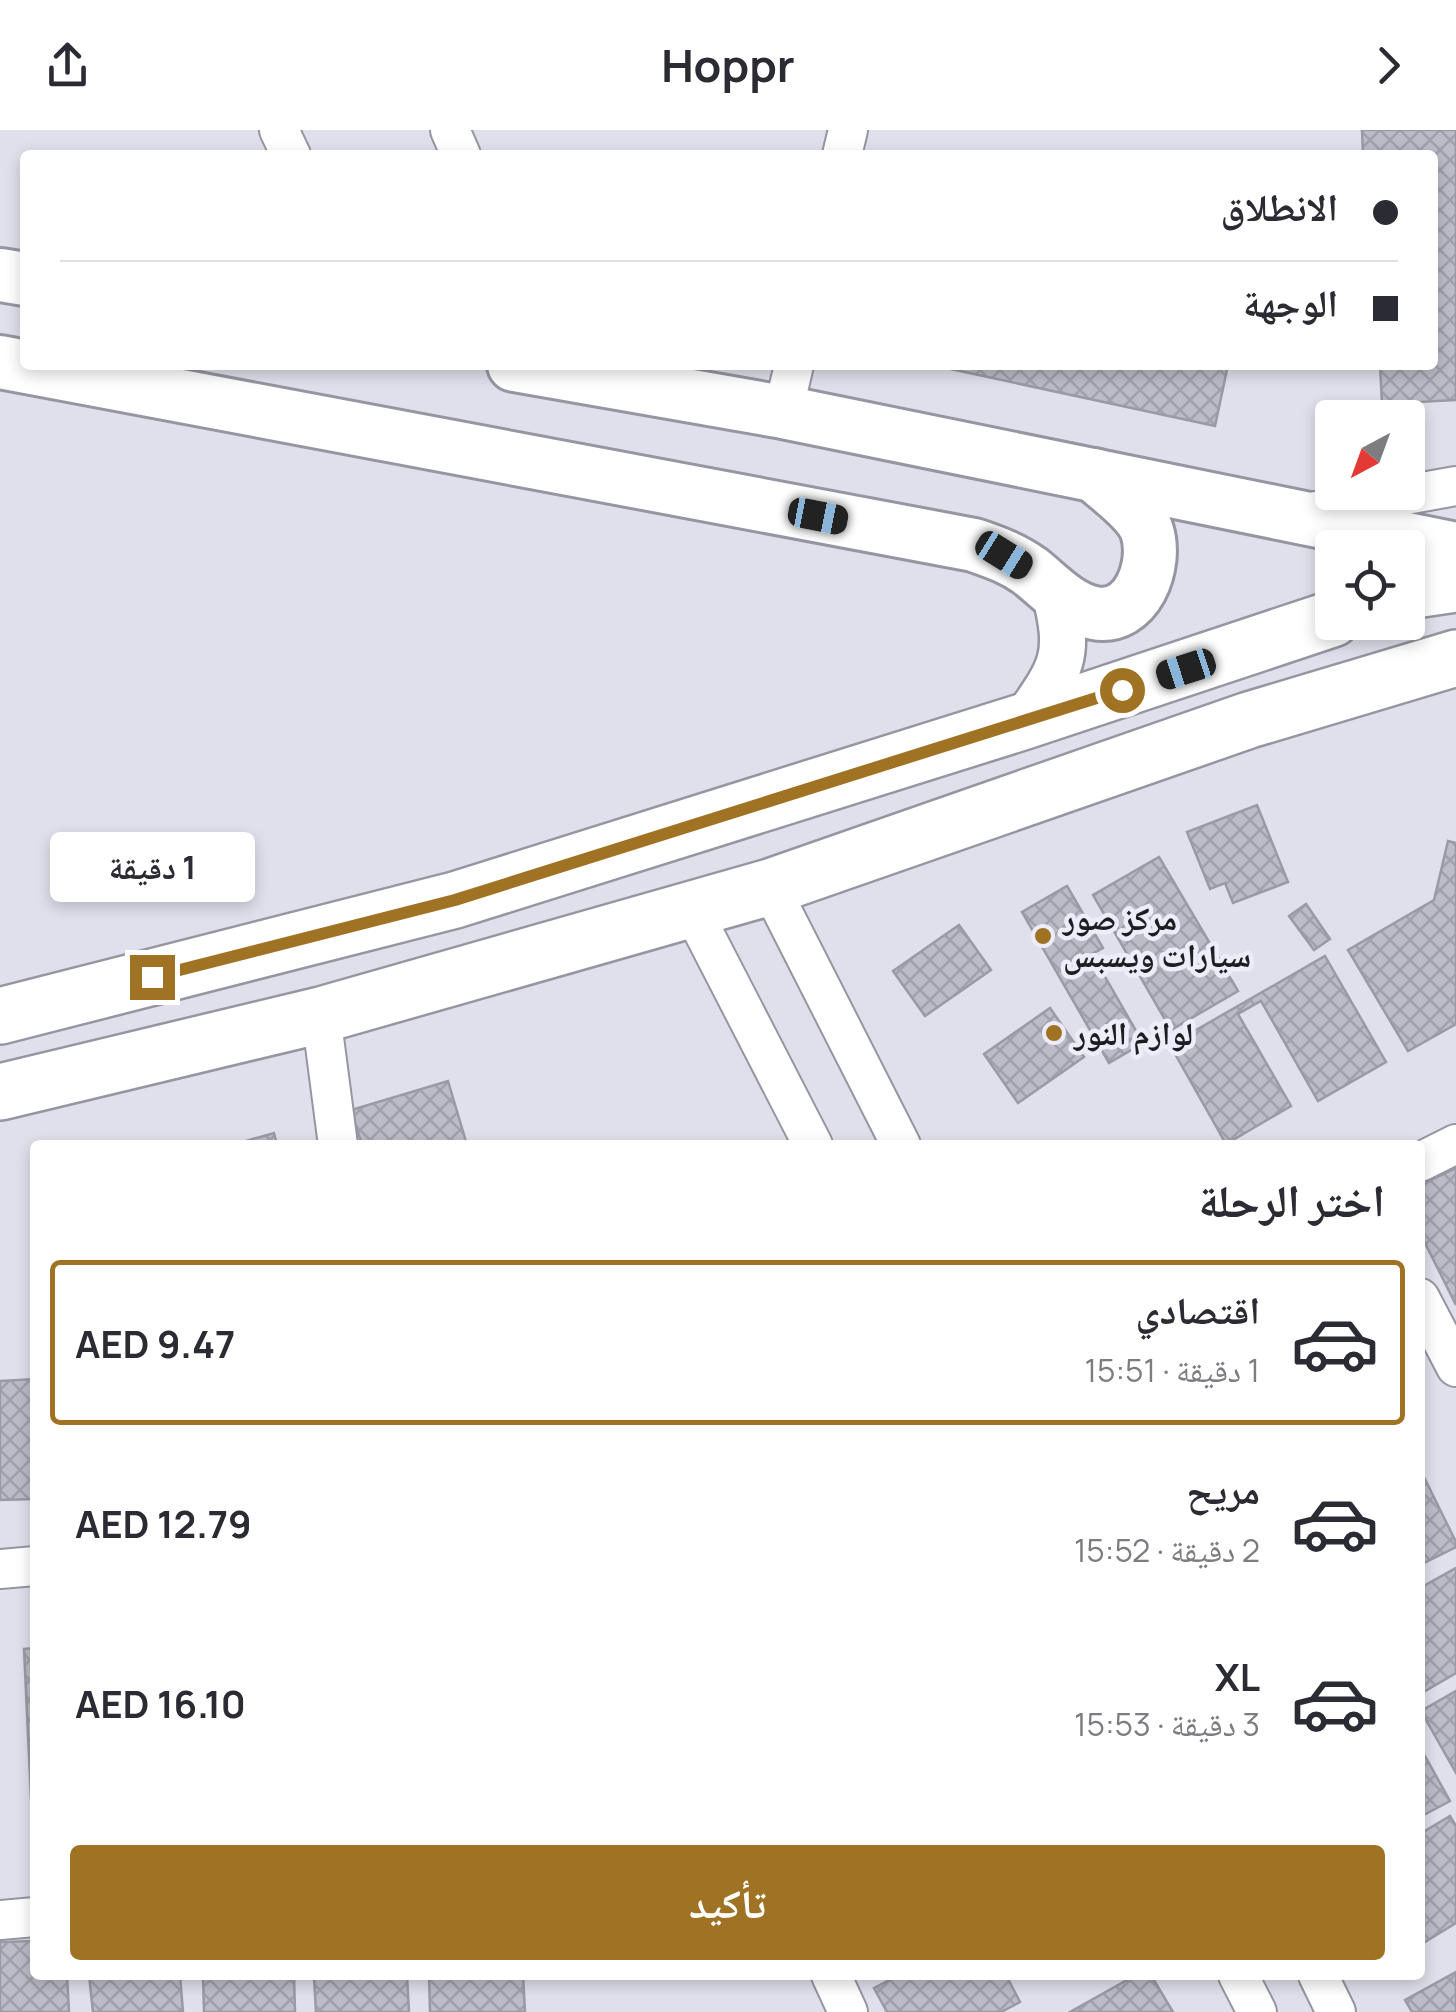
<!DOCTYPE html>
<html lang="ar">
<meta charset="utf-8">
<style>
:root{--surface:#fff;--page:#f2f2f3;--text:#2b2b33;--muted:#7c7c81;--line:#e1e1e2;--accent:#a07224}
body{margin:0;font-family:Manrope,"Noto Naskh Arabic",sans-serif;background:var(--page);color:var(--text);direction:rtl;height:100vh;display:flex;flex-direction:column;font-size:38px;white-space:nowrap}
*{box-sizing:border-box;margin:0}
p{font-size:32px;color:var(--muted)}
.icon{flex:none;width:55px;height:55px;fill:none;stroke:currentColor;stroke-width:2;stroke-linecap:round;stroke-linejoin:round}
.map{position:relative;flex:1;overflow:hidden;direction:ltr}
.details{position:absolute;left:30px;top:1010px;width:1395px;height:840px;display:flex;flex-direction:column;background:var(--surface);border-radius:10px;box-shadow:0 5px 15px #0003;direction:rtl}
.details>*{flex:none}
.top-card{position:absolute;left:20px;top:20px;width:1418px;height:220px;border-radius:10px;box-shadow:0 5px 15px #0003;direction:rtl;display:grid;align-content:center;height:220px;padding:0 40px;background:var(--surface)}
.needle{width:65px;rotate:221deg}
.controls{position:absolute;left:1315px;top:270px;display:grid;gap:20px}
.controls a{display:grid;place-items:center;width:110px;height:110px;border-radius:10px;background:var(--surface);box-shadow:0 5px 15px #0003;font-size:50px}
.end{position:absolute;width:45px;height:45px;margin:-22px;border:12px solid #a07224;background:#fff;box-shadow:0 0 0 5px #fff}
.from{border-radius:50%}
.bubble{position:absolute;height:70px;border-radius:10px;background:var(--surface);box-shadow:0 5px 15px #0003;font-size:32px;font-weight:700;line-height:70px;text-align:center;direction:rtl}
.car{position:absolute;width:30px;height:60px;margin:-30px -15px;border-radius:12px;box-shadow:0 0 8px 2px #0007;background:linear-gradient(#222 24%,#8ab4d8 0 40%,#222 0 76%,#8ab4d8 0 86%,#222 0)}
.top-card b{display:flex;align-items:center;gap:35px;height:95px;font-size:38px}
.top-card b+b{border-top:2px solid var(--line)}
.top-card i{width:25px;height:25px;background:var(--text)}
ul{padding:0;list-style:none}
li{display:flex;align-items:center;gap:30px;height:165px;margin:0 20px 15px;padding:0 20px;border:5px solid transparent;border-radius:10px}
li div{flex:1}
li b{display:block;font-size:38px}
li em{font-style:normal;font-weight:700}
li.current{border-color:var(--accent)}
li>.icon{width:90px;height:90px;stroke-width:1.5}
h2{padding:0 40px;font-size:45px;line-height:120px}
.button{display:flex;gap:20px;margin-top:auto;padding:20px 40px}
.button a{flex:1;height:115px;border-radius:10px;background:var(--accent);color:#fff;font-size:40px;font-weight:700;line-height:115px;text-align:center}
header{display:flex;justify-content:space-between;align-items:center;height:130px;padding:0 40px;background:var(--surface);font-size:45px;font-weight:700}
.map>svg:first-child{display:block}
.building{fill:url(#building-cross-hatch);stroke:#9a9aa6;stroke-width:2.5}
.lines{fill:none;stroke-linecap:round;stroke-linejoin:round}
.minor-casing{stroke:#9696a2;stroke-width:42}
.tertiary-casing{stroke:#9696a2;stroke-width:50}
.secondary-casing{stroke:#9696a2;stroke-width:58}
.primary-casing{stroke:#9696a2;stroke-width:60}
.minor{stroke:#fff;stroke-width:38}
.tertiary{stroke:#fff;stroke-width:45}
.secondary{stroke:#fff;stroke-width:52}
.primary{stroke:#fff;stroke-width:55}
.route{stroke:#a07224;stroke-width:12}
.poi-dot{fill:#a07224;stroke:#ededf9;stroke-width:4}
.labels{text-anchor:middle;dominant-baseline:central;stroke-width:9;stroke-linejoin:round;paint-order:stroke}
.poi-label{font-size:32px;font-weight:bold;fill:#1e1e22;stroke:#ededf9;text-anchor:start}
</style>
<header><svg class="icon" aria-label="forward" viewBox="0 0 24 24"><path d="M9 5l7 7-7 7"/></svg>Hoppr<svg class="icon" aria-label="share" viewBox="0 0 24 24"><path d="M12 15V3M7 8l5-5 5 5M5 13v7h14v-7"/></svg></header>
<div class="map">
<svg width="1456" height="1882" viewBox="0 0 1456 1882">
<defs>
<pattern id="building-cross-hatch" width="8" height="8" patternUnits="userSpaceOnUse" patternTransform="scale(2.5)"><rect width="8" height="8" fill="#bcbcc8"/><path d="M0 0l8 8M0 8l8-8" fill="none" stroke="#a1a1ac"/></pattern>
</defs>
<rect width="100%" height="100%" fill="#e0e0ec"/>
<g class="building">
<polygon points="1362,0 1456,0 1456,270 1382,274 1380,235 1432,235 1432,25 1363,25"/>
<polygon points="932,235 1228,235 1215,296"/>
<polygon points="1257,675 1288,752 1233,773 1225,753 1210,759 1187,702"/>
<polygon points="1448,711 1456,713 1456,894 1408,921 1348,820 1434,770"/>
<polygon points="1159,727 1238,861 1171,900 1093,765"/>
<polygon points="1067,756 1103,818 1092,824 1143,913 1109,933 1022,782"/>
<polygon points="1306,774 1330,809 1314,820 1289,786"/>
<polygon points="959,795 991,840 925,886 893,841"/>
<polygon points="1325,826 1386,932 1318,971 1261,871 1238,884 1291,976 1226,1014 1170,915"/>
<polygon points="1050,878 1084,927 1018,973 984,924"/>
<polygon points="448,951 467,1015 362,1015 351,980"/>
<polygon points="274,1003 277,1015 232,1015"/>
<polygon points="1456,1038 1456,1175 1420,1103 1420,1055"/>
<polygon points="35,1249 35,1369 0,1370 0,1251"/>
<polygon points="1420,1339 1456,1412 1456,1417 1420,1435"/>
<polygon points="1456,1438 1456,1543 1420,1564 1420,1458"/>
<polygon points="35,1518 35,1669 31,1669 24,1519"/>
<polygon points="1456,1561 1456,1643 1421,1581"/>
<polygon points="1420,1617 1450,1671 1420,1687"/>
<polygon points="1450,1686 1456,1696 1456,1793 1420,1815 1420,1704"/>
<polygon points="35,1811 35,1845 67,1845 69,1882 0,1882 0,1812"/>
<polygon points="1456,1842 1456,1882 1412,1882 1405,1870"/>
<polygon points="89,1845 180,1845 183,1882 93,1882"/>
<polygon points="203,1845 294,1845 295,1882 204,1882"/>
<polygon points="340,1845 407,1845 409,1882 316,1882 314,1848"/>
<polygon points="429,1845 523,1845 525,1882 430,1882"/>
<polygon points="899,1845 1006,1845 1020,1872 1001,1882 887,1882 874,1858"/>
<polygon points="1136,1845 1151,1845 1173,1882 1070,1882"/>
</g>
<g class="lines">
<defs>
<g id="minor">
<polyline points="279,0 291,25"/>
<polyline points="450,0 461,25"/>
<polyline points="842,25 848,0"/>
<polyline points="783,282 794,235"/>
<polyline points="1311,382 1456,356"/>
<polyline points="770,757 901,1015"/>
<polyline points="692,780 813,1015"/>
<polyline points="321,885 338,1015"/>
<polyline points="1420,1032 1456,1014"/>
<polyline points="1420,1168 1456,1237"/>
<polyline points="0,1439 35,1436"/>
<polyline points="0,1790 35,1787"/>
<polyline points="831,1845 848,1882"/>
<polyline points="1238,1845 1257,1882"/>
<polyline points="1318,1845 1336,1882"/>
</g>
<path id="tertiary" d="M1025 591C1062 538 1071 527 1055 463"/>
<g id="secondary">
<polyline points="0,145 25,149"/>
<path d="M0 232 974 415C994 422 1012 428 1030 441 1049 456 1068 478 1094 483 1137 492 1158 435 1147 401 1140 380 1110 360 1094 345"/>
<polyline points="514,235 783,282 1456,419"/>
</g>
<g id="primary">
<polyline points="1408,461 1456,454"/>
<polyline points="0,886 455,770 1025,591 1332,489"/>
<polyline points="0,962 321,885 770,757 1249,590 1456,528"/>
</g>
</defs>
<use href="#minor" class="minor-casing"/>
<use href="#tertiary" class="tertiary-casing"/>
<use href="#secondary" class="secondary-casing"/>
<use href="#primary" class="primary-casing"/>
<use href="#minor" class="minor"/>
<use href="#tertiary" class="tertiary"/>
<use href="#secondary" class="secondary"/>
<use href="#primary" class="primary"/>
</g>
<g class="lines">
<polyline class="route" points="152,847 455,770 1122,560"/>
</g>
<g class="poi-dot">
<circle cx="1043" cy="806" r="10"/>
<circle cx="1054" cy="903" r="10"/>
</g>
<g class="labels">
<g class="poi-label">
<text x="1063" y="788">مركز صور<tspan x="1063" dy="37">سيارات ويسبس</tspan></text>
<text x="1074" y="903">لوازم النور</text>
</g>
</g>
</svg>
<div class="controls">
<a><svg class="needle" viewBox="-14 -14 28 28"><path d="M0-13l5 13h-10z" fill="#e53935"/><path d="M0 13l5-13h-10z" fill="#7c7c81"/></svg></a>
<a><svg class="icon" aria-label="locate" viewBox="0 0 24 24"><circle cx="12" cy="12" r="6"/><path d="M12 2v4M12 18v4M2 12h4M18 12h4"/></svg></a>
</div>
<i class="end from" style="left:1122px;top:560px"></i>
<i class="end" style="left:152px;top:847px"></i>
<div class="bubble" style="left:50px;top:702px;width:205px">1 دقيقة</div>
<i class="car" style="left:818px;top:386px;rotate:101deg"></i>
<i class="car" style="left:1004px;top:425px;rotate:122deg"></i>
<i class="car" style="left:1186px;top:539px;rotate:252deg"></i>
<div class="top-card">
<b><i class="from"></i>الانطلاق</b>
<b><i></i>الوجهة</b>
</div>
<section class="details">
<h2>اختر الرحلة</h2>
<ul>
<li class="current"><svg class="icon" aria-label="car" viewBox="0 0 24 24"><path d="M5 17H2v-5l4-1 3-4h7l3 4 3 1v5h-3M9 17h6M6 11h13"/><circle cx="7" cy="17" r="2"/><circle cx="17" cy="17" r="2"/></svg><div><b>اقتصادي</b><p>1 دقيقة · 15:51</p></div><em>AED 9.47</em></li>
<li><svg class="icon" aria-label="car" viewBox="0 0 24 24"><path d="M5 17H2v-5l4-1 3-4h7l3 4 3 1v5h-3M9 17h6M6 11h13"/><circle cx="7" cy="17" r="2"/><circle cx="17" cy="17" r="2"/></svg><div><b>مريح</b><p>2 دقيقة · 15:52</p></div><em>AED 12.79</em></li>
<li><svg class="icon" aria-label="car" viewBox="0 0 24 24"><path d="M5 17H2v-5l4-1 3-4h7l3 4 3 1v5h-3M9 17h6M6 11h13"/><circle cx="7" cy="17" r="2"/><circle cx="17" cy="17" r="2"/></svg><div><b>XL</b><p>3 دقيقة · 15:53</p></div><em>AED 16.10</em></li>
</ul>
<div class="button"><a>تأكيد</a></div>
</section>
</div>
